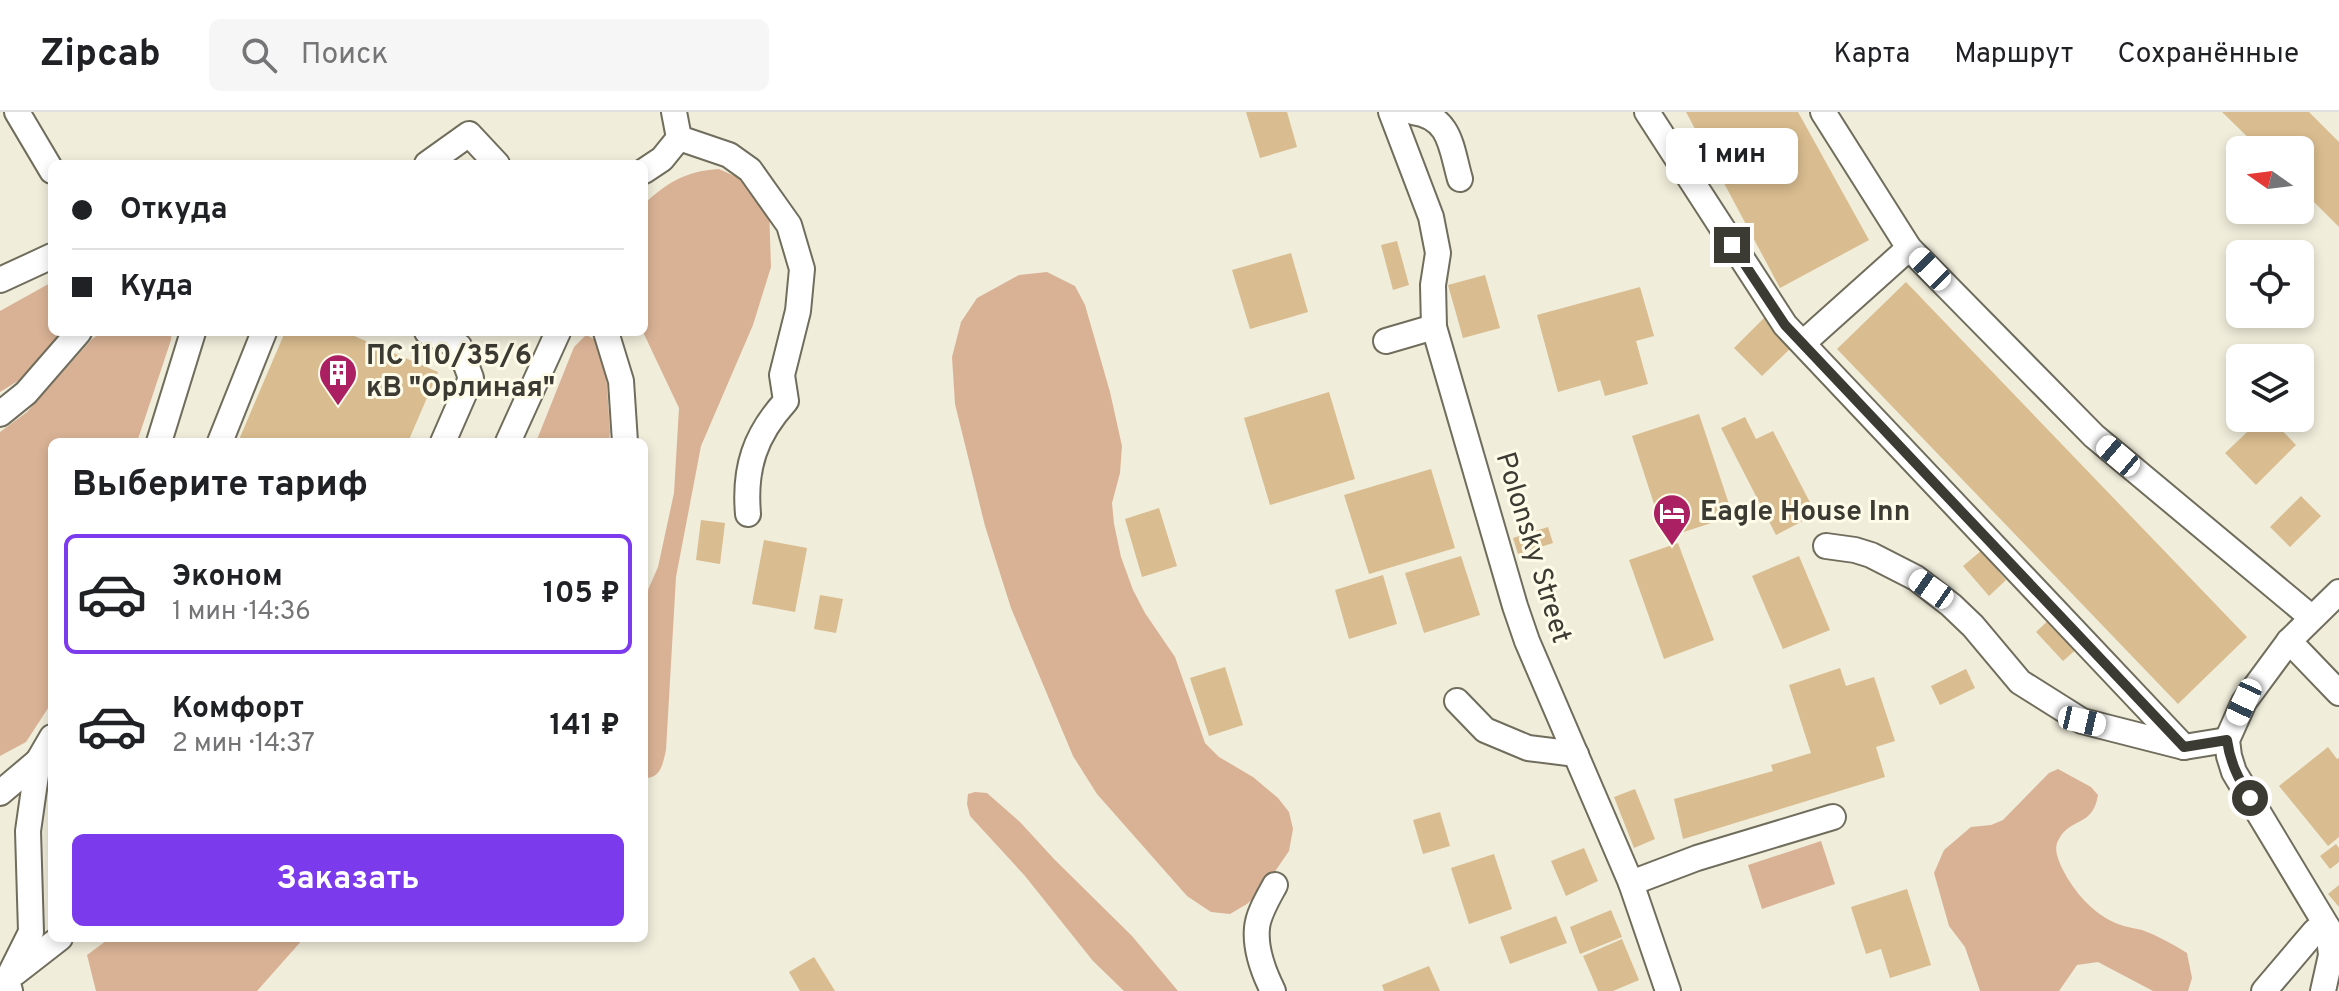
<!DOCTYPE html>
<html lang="ru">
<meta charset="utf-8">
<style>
:root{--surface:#fff;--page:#f6f6f6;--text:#202124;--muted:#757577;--line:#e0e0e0;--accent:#7c3aed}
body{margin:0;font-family:Overpass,sans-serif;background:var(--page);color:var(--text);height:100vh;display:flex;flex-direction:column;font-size:30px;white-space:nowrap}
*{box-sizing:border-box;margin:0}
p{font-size:26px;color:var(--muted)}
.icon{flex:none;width:44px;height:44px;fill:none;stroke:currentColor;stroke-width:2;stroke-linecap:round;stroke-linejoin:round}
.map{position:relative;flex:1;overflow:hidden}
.drawer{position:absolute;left:48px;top:326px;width:600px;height:504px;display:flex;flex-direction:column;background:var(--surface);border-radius:12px;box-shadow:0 4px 12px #0003}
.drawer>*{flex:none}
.hud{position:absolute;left:48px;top:48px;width:600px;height:176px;border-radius:12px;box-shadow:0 4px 12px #0003;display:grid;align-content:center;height:176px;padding:0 24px;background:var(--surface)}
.needle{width:52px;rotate:284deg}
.controls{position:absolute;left:2226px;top:24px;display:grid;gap:16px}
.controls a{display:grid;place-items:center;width:88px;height:88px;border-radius:12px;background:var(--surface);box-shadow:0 4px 12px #0003;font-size:40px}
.end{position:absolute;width:36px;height:36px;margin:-18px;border:10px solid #3b3a33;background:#fff;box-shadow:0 0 0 4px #fff}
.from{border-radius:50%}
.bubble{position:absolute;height:56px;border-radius:12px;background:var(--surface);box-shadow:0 4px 12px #0003;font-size:26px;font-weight:700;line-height:56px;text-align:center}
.car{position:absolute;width:24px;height:48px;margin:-24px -12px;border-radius:10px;box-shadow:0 0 6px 2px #0007;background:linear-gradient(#fff 24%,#345 0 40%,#fff 0 76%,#345 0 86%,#fff 0)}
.hud b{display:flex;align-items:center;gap:28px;height:76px;font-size:30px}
.hud b+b{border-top:2px solid var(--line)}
.hud i{width:20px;height:20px;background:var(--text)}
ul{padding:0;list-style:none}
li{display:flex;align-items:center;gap:24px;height:120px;margin:0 16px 12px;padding:0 8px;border:4px solid transparent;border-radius:12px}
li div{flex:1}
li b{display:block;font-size:30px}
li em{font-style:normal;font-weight:700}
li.current{border-color:var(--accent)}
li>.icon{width:72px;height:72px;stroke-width:1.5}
h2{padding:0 24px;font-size:36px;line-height:96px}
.action{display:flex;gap:16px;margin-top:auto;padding:16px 24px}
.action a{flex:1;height:92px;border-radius:12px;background:var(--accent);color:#fff;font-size:32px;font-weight:700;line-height:92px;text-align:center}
header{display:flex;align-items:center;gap:48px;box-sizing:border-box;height:112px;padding:0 40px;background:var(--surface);border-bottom:2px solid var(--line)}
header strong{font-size:38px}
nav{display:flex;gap:44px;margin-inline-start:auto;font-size:28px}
.search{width:560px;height:72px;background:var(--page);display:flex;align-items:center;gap:20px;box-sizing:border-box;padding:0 28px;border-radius:12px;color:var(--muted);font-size:30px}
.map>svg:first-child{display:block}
.green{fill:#d9b295}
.building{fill:#d9bc8f}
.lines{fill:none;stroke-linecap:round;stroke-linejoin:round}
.service-casing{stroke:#706d5d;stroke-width:28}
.service{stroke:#fff;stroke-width:24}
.route{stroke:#3b3a33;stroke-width:10}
.labels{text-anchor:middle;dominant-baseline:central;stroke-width:6;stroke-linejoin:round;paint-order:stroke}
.poi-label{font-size:28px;font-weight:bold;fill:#3b3a33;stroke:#fefbe8;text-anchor:start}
.street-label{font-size:28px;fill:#3b3a33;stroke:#fefbe8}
</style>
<header>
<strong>Zipcab</strong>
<div class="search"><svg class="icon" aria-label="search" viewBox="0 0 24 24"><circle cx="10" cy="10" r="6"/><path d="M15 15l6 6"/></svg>Поиск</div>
<nav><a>Карта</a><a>Маршрут</a><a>Сохранённые</a></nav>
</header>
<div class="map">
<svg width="2339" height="879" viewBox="0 0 2339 879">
<rect width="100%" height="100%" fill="#f0eddb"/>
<g class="green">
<path d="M719 57 759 75 769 95 771 155 753 213 701 334 676 465 666 638C663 651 661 667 644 666V487L658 455 674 381 679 296 643 220 644 92C668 70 686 59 719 57Z"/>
<polygon points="1047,160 1075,174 1085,193 1110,280 1122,334 1120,361 1112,391 1114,412 1121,445 1133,478 1145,501 1175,545 1205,631 1219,645 1253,665 1278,686 1289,700 1293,717 1289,739 1263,777 1247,792 1230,802 1211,800 1187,784 1097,682 1073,644 1011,496 985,414 955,292 952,245 961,210 977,186 1019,163"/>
<polygon points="52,170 52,220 65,220 18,269 0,280 0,199"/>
<polygon points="102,220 172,220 171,228 137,330 52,330 52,590 26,630 0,644 0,320 27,300 92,227"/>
<polygon points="586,223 596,228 606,260 610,320 609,330 536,330 574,235"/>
<path d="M2058 657 2091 675 2098 683C2093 715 2071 705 2059 727 2053 736 2058 747 2062 756 2074 780 2093 802 2118 812 2126 815 2134 816 2142 818 2158 824 2173 832 2187 841L2192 866 2188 879H2153L2098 850 2077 853 2059 879H1980L1965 835 1949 814 1934 761 1944 738 1971 715 1991 713 2003 708 2049 661Z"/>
<polygon points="975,680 987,681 1020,710 1054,747 1132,824 1178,879 1124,879 1093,849 1025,764 970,704 967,692 968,682"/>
<polygon points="1821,729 1835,772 1762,797 1748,753"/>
<polygon points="110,826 304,826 257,879 96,879 87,843"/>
</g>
<g class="building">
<polygon points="1246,0 1287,0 1297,35 1260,46"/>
<polygon points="1686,0 1798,0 1869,128 1780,176"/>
<polygon points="2222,0 2309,0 2339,30 2339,115 2300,76 2300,38 2261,38"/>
<polygon points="1397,129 1409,173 1393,178 1381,133"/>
<polygon points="1291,141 1308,200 1250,217 1232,158"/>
<polygon points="1485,163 1500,216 1463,226 1448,173"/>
<polygon points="1906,170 2247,525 2178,592 1837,237"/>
<polygon points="1640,175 1654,224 1636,229 1648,272 1605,284 1600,268 1558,280 1537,203"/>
<polygon points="1767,203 1796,231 1762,264 1734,236"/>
<polygon points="285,220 345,220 438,260 408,330 238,330"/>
<polygon points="1329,280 1355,367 1270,393 1244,306"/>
<polygon points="1699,302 1733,404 1665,426 1632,324"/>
<polygon points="1745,305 1756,327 1773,319 1816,402 1776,423 1721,316"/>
<polygon points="2262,306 2270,306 2296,333 2256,373 2225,341"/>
<polygon points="1431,357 1455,436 1369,462 1344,383"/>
<polygon points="2301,384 2321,404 2290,435 2270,415"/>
<polygon points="1159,396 1177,454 1142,465 1125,407"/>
<polygon points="701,408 725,411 720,452 696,448"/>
<polygon points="1548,415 1553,431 1518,442 1513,426"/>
<polygon points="764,428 807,436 795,500 752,492"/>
<polygon points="1678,431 1714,528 1664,547 1629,448"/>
<polygon points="1981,439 2006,468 1989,484 1963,454"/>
<polygon points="1461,444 1480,503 1424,521 1405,461"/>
<polygon points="1799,444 1830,518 1783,537 1752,464"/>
<polygon points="1383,463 1397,512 1349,527 1335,478"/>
<polygon points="820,483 843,487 836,521 814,517"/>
<polygon points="2053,504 2080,534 2063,549 2036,520"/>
<polygon points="1225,555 1243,613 1209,624 1190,566"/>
<polygon points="1840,556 1846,574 1874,565 1895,629 1876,635 1885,665 1683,727 1674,687 1773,659 1771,653 1811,641 1789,573"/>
<polygon points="1966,557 1975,576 1940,593 1931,574"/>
<polygon points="2328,635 2337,647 2339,646 2339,725 2328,734 2279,674"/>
<polygon points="1635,677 1655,727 1634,736 1614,685"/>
<polygon points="1440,700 1450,734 1423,742 1413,708"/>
<polygon points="2336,732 2339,736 2339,750 2330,757 2320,744"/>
<polygon points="1584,736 1598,769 1566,784 1551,749"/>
<polygon points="1494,742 1512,797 1469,812 1451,756"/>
<polygon points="2339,773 2339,795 2328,782"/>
<polygon points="1907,777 1931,853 1890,866 1881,837 1866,842 1851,795"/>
<polygon points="1611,798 1622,825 1580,842 1570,815"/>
<polygon points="1556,804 1567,831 1510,852 1500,825"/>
<polygon points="1622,827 1639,868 1613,879 1598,879 1583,844"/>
<polygon points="814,845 835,879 800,879 789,860"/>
<polygon points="1429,854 1440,879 1384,879 1382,873"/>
</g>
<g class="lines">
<defs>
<g id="service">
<polyline points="17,0 52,59"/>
<path d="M674 0 679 26 729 43 750 58 789 113 802 157 798 199 782 263 786 289C755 323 744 356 748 402"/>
<polyline points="1391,0 1431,105 1438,141 1433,173 1434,215 1515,494 1527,529 1631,771 1668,879"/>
<path d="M1413 0C1451 5 1451 36 1460 67"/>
<polyline points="1647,0 1785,213 2184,635 2227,628"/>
<polyline points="1823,0 1909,136 2094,324 2311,505"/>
<polyline points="427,52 469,22 497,52"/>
<polyline points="644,59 662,47 679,26"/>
<polyline points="0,168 52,144"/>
<polyline points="427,220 459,234 471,266 443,330"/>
<polyline points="606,220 621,269 625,330"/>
<polyline points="1386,229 1434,215"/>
<polyline points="1803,231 1909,136"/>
<polyline points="0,302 26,281 79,220"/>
<polyline points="159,330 193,220"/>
<polyline points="220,330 264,220"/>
<polyline points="508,330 558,220"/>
<polyline points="1826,434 1855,438 1871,443 1916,466 1951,493 1973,514 2020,570 2082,609 2184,635"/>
<polyline points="2289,529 2339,581"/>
<polyline points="1457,589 1485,618 1528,636 1576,642"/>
<polyline points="0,681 38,649"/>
<polyline points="1631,771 1697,746 1833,705"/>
<polyline points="15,861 60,826"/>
<polyline points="10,879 7,868 31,820 28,719 38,649 52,625"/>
<path d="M1273 879C1264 861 1255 836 1257 816 1258 802 1268 786 1275 773"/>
<polyline points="2264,879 2315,819 2328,816"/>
<polyline points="2323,879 2331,843 2328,816 2234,660 2229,644 2227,628 2244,590 2289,529 2339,480"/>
</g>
</defs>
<use href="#service" class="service-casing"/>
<use href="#service" class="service"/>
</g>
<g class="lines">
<path class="route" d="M1732 133 1785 213 2184 635 2227 628C2230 650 2238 666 2250 686"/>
</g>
<defs>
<symbol id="building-pin" viewBox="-11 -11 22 30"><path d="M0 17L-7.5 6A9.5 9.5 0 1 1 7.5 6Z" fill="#aa2063" stroke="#fefbe8"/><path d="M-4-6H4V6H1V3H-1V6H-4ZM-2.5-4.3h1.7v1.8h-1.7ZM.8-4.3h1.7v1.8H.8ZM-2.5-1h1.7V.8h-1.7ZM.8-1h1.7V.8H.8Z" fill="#fff"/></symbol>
<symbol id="hotel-pin" viewBox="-11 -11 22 30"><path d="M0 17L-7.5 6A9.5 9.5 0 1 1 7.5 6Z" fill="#aa2063" stroke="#fefbe8"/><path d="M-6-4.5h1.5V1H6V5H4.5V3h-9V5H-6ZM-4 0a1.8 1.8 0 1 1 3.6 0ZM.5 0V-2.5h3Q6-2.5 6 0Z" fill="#fff"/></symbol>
</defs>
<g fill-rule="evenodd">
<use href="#building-pin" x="316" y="239" width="44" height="60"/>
<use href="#hotel-pin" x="1650" y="379" width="44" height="60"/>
</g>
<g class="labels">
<g class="poi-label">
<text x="366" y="245">ПС 110/35/6<tspan x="366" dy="32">кВ "Орлиная"</tspan></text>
<text x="1700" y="401">Eagle House Inn</text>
</g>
<g class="street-label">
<text transform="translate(1532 436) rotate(73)">Polonsky Street</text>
</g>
</g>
</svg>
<div class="controls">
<a><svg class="needle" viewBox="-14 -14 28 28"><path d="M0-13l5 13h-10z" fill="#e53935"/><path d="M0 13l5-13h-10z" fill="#757577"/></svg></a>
<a><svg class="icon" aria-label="locate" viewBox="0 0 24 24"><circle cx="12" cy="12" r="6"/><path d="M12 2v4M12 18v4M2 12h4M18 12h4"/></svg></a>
<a><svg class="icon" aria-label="layers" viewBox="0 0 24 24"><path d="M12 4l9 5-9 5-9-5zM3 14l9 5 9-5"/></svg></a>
</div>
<i class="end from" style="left:2250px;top:686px"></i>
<i class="end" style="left:1732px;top:133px"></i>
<div class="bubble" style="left:1666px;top:16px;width:132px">1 мин</div>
<i class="car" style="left:1930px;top:157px;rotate:316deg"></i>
<i class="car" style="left:2118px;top:344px;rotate:310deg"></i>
<i class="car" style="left:1931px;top:477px;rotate:305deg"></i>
<i class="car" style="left:2244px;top:590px;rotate:205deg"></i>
<i class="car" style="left:2082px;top:609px;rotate:103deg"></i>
<div class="hud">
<b><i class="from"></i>Откуда</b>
<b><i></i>Куда</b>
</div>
<section class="drawer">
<h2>Выберите тариф</h2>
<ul>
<li class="current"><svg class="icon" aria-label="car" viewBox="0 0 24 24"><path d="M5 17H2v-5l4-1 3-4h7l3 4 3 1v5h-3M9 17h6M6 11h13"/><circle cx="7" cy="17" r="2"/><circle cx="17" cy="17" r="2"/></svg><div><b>Эконом</b><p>1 мин · 14:36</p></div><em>105 ₽</em></li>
<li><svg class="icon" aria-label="car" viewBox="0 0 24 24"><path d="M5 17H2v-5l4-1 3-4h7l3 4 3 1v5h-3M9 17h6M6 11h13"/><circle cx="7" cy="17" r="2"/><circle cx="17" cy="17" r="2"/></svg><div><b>Комфорт</b><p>2 мин · 14:37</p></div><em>141 ₽</em></li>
</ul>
<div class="action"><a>Заказать</a></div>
</section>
</div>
